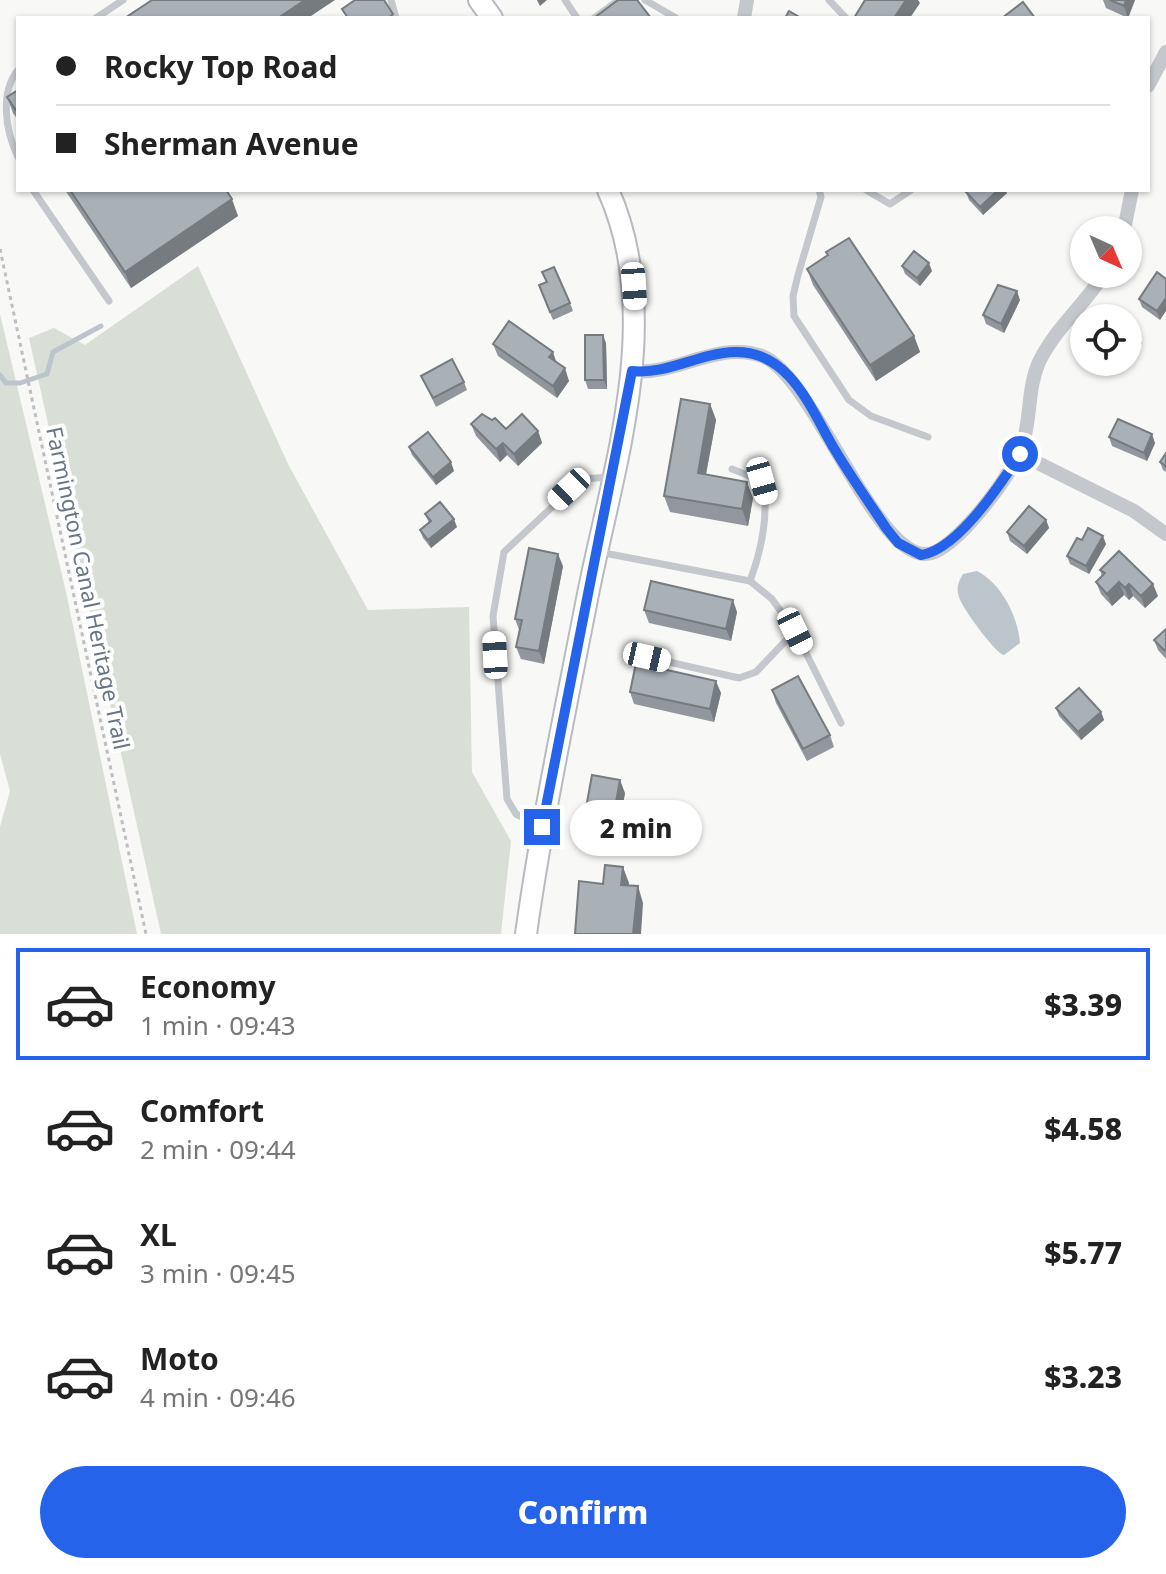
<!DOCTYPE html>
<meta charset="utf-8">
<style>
:root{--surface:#fff;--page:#f2f2f2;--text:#222;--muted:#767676;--line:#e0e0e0;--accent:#2563eb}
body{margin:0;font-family:"Noto Sans",sans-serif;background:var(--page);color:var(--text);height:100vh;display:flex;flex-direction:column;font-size:30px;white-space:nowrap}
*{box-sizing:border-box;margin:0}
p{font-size:26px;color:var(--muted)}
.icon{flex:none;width:44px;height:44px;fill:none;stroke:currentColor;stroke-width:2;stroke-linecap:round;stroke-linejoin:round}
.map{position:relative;height:934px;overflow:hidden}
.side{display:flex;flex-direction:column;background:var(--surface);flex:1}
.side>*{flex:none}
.guide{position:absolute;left:16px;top:16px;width:1134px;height:176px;border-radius:0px;box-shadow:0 2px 6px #0004;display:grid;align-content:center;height:176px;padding:0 40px;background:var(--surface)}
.needle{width:52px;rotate:136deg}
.tools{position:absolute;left:1070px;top:216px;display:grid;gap:16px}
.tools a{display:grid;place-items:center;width:72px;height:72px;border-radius:50%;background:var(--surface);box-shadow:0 2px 6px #0004;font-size:40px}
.end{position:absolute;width:36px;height:36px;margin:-18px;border:10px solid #2563eb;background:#fff;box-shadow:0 0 0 4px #fff}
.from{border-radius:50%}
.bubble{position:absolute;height:56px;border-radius:28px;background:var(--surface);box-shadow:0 2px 6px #0004;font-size:26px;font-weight:800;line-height:56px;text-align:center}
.car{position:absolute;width:24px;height:48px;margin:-24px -12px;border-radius:10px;box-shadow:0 0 6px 2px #0007;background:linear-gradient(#fff 24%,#345 0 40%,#fff 0 76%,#345 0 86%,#fff 0)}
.guide b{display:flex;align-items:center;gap:28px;height:76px;font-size:30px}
.guide b+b{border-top:2px solid var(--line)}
.guide i{width:20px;height:20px;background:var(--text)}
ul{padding:14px 0 0;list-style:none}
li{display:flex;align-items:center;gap:24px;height:112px;margin:0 16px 12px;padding:0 24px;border:4px solid transparent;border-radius:0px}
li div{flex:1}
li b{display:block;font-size:30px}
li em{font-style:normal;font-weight:800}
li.selected{border-color:var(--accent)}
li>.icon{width:72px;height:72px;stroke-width:1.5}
.action{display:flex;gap:16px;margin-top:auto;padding:16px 40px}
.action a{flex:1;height:92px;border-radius:48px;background:var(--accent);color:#fff;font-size:32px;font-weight:800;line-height:92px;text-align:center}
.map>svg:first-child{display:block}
.green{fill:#d9dfd7}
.water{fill:#bcc5cb}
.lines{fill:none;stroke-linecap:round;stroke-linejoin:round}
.stream{stroke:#bcc5cb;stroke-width:5}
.secondary-casing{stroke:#b7bbbf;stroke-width:24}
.path{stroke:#bcbec1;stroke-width:3;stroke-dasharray:4 4;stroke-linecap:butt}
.lane{stroke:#c4c7cb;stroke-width:7}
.street{stroke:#c4c7cb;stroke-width:14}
.secondary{stroke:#fff;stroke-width:20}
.wall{fill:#91979d}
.shaded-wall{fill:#767b7f}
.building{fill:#a9b0b6;stroke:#767b7f;stroke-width:2}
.route{stroke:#2563eb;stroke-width:10}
.labels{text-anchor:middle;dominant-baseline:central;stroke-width:8;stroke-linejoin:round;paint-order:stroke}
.street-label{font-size:22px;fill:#697685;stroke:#fff}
</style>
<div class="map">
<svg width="1166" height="934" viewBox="0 0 1166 934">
<rect width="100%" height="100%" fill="#f8f8f6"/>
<g class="green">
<polygon points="198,266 288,464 368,610 469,607 472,772 511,841 501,934 161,934 29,338 54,328 85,345"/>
<polygon points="0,314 66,592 137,934 0,934 0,827 10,791 0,754"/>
</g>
<path class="water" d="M977 571C1001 583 1018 616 1020 643L1004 655C996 654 962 608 959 597 956 588 958 582 963 574Z"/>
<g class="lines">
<polyline class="stream" points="0,375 6,383 20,383 47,374 53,352 101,326"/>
<defs>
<g id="secondary">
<polyline points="479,0 492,18"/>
<path d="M526 934C542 820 566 707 588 594 614 464 665 317 608 190"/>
</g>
</defs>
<use href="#secondary" class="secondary-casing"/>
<polyline class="path" points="0,249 146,934"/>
<g class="lane">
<polyline points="391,0 396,18"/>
<polyline points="565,0 577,18"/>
<polyline points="645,0 676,18"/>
<polyline points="829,0 846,18"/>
<polyline points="96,18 123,0"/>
<polyline points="594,18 619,0"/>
<path d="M18 70C0 92 5 130 18 157"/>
<polyline points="33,190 109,301"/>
<polyline points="819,190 821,197 798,275 793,296 794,316 849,400 871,416 928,437"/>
<polyline points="866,190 890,204 911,190"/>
<path d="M732 469 762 481C770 511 761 552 750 581"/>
<polyline points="599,552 750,581 772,599 795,631 841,723"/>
<polyline points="647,657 739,678 756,672 795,631"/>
<polyline points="540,826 516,814 507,799 493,616 504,552 582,479 611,477"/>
</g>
<g class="street">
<polyline points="744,18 747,0"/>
<polyline points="1148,86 1166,52"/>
<polyline points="1124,230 1132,190"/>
<path d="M632 371C676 376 717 340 762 356 815 375 881 577 935 552 964 538 1016 471 1024 439 1031 413 1028 387 1039 362 1055 329 1084 305 1104 274"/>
<polyline points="1020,454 1134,511 1166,534"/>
</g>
<use href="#secondary" class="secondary"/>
</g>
<g class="wall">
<polygon points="1103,0 1135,0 1128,18 1106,8"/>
<polygon points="18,90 18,120 13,113 7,97"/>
<polygon points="65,190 226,190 238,216 131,288"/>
<polygon points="966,192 1007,193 983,215 969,200"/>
<polygon points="826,252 914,336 920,352 876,381 813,285 807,269 828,256"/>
<polygon points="902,266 932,271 920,286 905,274"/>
<polygon points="542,272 570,303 573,311 553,320 542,294 546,282"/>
<polygon points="1157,272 1160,320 1142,307 1139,299"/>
<polygon points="1020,300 1004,333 986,324 983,315"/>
<polygon points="1128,322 1133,331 1139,335 1142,343 1133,358 1128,355"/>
<polygon points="606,343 607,389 588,389 585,380"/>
<polygon points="493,344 557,363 569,381 557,398 498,356"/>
<polygon points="421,376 464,382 467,390 436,407"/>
<polygon points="710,404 716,420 706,475 753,498 748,526 670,512 664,496"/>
<polygon points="471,424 506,429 538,431 542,443 518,466 507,455 500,462 476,436"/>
<polygon points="1109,437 1155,443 1147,461 1112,446"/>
<polygon points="409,447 454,471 436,485 412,455"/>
<polygon points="1166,453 1166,472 1163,470 1160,462"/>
<polygon points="425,514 457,527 431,548 423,538 420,530 429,523"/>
<polygon points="1046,520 1049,528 1027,554 1010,541 1007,532"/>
<polygon points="1082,540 1106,544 1089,574 1070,564 1067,556"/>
<polygon points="563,566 544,664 521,659 516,647 519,630 515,619"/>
<polygon points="1100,570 1158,596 1145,608 1133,596 1129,600 1124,595 1112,606 1101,594 1096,582 1102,576"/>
<polygon points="644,610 737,612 731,641 649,623"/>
<polygon points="1166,629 1166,659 1158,650 1154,640"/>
<polygon points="772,690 830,735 834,747 807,761 776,703"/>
<polygon points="630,692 721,693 714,722 634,704"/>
<polygon points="1056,708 1101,712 1104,720 1081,740 1059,716"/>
<polygon points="625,793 617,837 588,831 584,819"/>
</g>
<g class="shaded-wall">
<polygon points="305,0 335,0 308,18 278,18"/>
<polygon points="537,0 547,0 540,6"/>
<polygon points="906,0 918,0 920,3 910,18 894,18"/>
<polygon points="1126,0 1135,0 1128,18 1124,6"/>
<polygon points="998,190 1006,190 1007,193 983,215 980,207"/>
<polygon points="232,199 238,216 131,288 125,272"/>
<polygon points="929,263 932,271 920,286 917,278"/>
<polygon points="1017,291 1020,300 1004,333 1001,324"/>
<polygon points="1166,298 1166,311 1160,320 1157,311"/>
<polygon points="603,335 606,343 607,389 604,380"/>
<polygon points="1139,335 1142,343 1133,358 1130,350"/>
<polygon points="914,336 920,352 876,381 870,365"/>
<polygon points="553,352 557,364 549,357"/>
<polygon points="565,368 569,381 557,398 553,386"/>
<polygon points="710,404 716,420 703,489 698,473"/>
<polygon points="538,431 542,443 518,466 514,454"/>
<polygon points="1152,434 1155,443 1147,461 1144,453"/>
<polygon points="503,443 507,455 500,462 496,449"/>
<polygon points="451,462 454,471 436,485 433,477"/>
<polygon points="747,482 753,498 748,526 742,509"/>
<polygon points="454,519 457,527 431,548 428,540"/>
<polygon points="1046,520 1049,528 1027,554 1024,546"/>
<polygon points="1103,536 1106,544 1089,574 1086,566"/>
<polygon points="558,554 563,566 544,664 539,651"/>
<polygon points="1119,582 1124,595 1112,606 1107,594"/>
<polygon points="1129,584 1133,596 1129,600 1125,588"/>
<polygon points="1153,584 1158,596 1145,608 1141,596"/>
<polygon points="733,600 737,612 731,641 726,629"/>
<polygon points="716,681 721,693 714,722 710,709"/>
<polygon points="1101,712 1104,720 1081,740 1078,732"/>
<polygon points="620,780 625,793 617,837 612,824"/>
<polygon points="623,867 629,883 627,901 621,885"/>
<polygon points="638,886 643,903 641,934 633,934"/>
</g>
<g class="building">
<polygon points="152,0 305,0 278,18 125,18"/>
<polygon points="355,0 384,0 393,14 390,17 391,18 348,18 342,9"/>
<polygon points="618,0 637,0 651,18 594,18"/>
<polygon points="865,0 906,0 894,18 854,18"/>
<polygon points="1110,0 1126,0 1124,6"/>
<polygon points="1023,2 1035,18 1002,18"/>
<polygon points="789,11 801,18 785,18"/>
<polygon points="18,90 18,113 7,97"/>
<polygon points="70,190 226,190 232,199 125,272"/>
<polygon points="968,190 998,190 980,207 966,192"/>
<polygon points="849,238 914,336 870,365 807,269 828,255 826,252"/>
<polygon points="914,251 929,263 917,278 902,266"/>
<polygon points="554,267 570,303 550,312 539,285 547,282 542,272"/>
<polygon points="1157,272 1166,279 1166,298 1157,311 1139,299"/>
<polygon points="998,285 1017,291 1001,324 983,315"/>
<polygon points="1113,314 1121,318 1111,318"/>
<polygon points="509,321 553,352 549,357 565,368 553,386 493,344"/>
<polygon points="1128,329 1139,335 1130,350 1128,349"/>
<polygon points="585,335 603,335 604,380 585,380"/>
<polygon points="452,359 464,382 433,398 421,376"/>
<polygon points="681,399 710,404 698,473 747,482 742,509 664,496"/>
<polygon points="482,414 492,420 495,418 506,429 522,414 538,431 514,454 503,443 496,449 471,424"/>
<polygon points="1118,419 1152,434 1144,453 1109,437"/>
<polygon points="428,432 451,462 433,477 409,447"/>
<polygon points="1166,453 1166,466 1160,462"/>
<polygon points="440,502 454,519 428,540 420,530 431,521 425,514"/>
<polygon points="1029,506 1046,520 1024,546 1007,532"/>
<polygon points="1088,528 1103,536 1086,566 1067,556 1077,538 1082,540"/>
<polygon points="529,548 558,554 539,651 516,647 522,620 515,619"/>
<polygon points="1119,551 1153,584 1141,596 1129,584 1125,588 1119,582 1107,594 1096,582 1105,573 1100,570"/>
<polygon points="651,581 733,600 726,629 644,610"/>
<polygon points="1166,629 1166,649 1164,650 1154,640"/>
<polygon points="636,663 716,681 710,709 630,692"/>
<polygon points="798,676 830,735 803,749 772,690"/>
<polygon points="1079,688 1101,712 1078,732 1056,708"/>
<polygon points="592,775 620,780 612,824 584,819"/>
<polygon points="605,865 623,867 621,885 638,886 633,934 575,934 579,881 603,884"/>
</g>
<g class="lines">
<path class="route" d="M542 827 632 371C667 375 699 353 735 352 791 351 811 410 835 450 851 477 869 502 886 528L898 543 921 555C957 550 1001 484 1020 454"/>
</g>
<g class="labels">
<g class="street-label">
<text transform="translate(89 588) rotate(78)">Farmington Canal Heritage Trail</text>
</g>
</g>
</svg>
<div class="tools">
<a><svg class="needle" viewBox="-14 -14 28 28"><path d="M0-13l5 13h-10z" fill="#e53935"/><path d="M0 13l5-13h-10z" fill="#767676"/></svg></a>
<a><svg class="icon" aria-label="locate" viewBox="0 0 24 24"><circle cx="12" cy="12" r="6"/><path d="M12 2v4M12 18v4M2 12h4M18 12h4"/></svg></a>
</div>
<i class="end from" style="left:1020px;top:454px"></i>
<i class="end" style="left:542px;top:827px"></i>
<div class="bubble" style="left:570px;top:800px;width:132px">2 min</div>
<i class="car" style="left:634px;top:286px;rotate:176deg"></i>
<i class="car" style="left:762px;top:481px;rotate:164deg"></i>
<i class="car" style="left:569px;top:489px;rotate:226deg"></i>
<i class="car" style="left:795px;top:631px;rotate:154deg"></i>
<i class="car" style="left:495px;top:655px;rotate:357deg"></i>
<i class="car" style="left:647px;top:657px;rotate:103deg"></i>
<div class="guide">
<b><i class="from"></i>Rocky Top Road</b>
<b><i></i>Sherman Avenue</b>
</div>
</div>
<section class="side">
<ul>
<li class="selected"><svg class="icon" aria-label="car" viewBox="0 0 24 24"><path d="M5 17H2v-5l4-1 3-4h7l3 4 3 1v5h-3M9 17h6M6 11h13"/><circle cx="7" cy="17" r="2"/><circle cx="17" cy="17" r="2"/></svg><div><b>Economy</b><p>1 min · 09:43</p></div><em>$3.39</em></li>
<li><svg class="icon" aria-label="car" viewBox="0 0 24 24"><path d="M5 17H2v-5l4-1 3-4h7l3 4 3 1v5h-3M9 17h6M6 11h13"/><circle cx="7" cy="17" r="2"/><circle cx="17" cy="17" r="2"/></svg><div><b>Comfort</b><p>2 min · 09:44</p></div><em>$4.58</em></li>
<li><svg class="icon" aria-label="car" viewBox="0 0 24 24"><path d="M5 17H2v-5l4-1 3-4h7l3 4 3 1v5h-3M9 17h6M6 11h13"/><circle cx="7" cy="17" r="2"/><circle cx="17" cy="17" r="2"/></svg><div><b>XL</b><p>3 min · 09:45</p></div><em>$5.77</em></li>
<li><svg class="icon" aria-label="car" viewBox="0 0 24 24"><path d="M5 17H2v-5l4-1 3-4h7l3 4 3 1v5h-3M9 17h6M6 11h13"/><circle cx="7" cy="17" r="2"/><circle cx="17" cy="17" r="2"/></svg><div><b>Moto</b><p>4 min · 09:46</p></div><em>$3.23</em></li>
</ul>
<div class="action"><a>Confirm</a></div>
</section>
